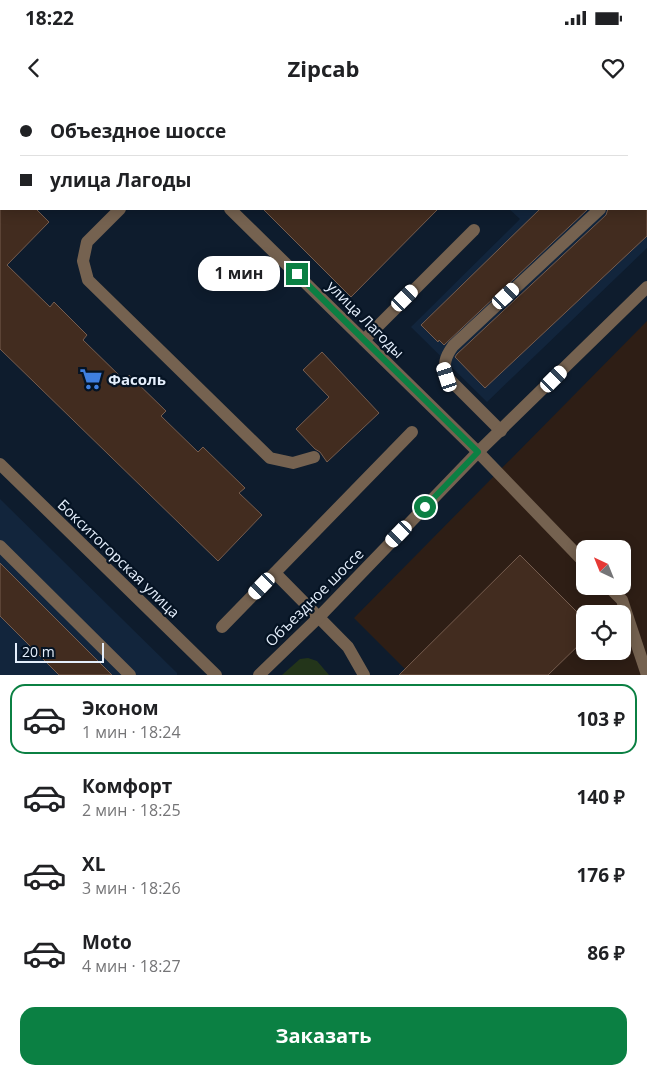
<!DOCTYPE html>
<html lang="ru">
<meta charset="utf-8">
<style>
:root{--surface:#fff;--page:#f6f6f6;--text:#202124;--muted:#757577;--line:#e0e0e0;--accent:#0b8043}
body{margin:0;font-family:"Open Sans",sans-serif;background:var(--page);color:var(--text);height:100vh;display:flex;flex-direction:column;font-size:19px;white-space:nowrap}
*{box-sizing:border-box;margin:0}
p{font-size:16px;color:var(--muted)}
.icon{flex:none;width:28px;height:28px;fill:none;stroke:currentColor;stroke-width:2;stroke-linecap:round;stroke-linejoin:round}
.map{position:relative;height:575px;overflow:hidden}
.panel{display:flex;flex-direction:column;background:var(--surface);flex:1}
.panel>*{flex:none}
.top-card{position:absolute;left:0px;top:0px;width:648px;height:110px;box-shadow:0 2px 12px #0003;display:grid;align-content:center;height:110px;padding:0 20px;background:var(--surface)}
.needle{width:32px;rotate:317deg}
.tools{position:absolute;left:576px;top:440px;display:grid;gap:10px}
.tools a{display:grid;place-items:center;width:55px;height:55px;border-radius:10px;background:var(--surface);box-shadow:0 2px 12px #0003;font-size:25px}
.scale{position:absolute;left:15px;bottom:12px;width:89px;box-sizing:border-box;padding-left:5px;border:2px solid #e5effc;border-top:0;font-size:14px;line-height:18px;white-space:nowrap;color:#e5effc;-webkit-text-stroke:4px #051323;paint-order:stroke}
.end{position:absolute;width:22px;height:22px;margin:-11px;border:6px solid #0b8043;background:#fff;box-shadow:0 0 0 2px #fff}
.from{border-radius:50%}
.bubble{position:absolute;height:35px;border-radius:15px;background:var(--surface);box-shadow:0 2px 12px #0003;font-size:16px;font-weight:700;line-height:35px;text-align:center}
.car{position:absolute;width:15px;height:30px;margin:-15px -8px;border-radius:6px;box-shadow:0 0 4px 1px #0007;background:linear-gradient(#fff 24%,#345 0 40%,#fff 0 76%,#345 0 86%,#fff 0)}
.top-card b{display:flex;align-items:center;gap:18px;height:48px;font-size:19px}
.top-card b+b{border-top:1px solid var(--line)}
.top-card i{width:12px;height:12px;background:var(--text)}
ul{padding:9px 0 0;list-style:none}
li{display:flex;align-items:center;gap:15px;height:70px;margin:0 10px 8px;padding:0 10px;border:2px solid transparent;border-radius:15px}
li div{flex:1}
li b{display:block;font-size:19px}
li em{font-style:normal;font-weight:700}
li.current{border-color:var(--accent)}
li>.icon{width:45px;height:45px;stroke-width:1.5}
.primary-button{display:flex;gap:10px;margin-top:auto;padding:10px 20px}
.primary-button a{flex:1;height:58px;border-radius:15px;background:var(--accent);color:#fff;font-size:20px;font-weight:700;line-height:58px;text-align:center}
.status{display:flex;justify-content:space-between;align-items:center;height:35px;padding:0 25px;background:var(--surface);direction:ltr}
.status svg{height:14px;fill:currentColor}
header{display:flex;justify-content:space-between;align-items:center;height:65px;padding:0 20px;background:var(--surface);font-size:22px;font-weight:700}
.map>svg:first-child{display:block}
.commercial{fill:#2e1e15;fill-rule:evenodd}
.built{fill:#12253c}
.green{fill:#23351a}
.building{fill:#422c1f;stroke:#765d4f}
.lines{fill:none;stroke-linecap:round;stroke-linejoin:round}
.service{stroke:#756250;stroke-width:12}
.minor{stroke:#756250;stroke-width:12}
.route{stroke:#0b8043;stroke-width:6}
.labels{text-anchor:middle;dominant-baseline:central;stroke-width:4.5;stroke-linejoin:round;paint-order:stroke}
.street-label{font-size:15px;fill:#e5effc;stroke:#051323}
.poi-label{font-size:15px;font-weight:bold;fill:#e5effc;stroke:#051323;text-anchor:start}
</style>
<div class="status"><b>18:22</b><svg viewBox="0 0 49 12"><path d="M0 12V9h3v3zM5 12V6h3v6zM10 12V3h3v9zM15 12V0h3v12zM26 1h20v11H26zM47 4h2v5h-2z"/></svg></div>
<header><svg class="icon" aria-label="back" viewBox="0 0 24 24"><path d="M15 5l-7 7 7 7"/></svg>Zipcab<svg class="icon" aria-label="heart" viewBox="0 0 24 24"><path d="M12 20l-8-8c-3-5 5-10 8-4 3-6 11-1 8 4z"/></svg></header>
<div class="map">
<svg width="647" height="575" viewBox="0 0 647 575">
<rect width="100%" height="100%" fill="#0e1c2d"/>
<path class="commercial" d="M647 221V575H411L354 518ZM585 449H622V486H585ZM585 514H622V551H585Z"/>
<g class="built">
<polygon points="398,0 647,0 647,148 487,302 411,227 520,119 509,109 646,109 646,1"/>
<polygon points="0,399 177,573 177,575 0,575"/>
</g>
<polygon class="green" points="308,558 317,561 329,575 282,575 300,559"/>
<g class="building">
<polygon points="0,109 36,109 49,122 7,165 50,207 54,202 87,235 83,240 124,280 129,275 166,311 161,316 198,352 203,347 245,388 239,393 262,415 218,461 0,249"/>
<polygon points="263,109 438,109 351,197"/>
<polygon points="540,109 588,109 444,245 439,240 438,242 421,225"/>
<polygon points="608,109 647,109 647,136 485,288 455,257 457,254 606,115"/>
<polygon points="322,252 379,313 327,362 320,352 315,349 296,329 329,297 303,270"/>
<polygon points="520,455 585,520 585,539 548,575 399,575"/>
<polygon points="0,463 112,575 59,575 0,516"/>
</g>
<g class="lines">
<g class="service">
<polyline points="504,0 506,1"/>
<polyline points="163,1 165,0"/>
<polyline points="612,1 613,0"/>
<polyline points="646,65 647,64"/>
<polyline points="120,109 87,142 83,161 88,180 270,358 293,363 314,357"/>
<polyline points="364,240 474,130"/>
<path d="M501 331 447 277C443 264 445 257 453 246L600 109"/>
<polyline points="478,352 585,463"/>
<polyline points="0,446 130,575"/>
<polyline points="275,473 348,547 364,575"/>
<polyline points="608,486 622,500 647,575"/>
<polyline points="222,527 412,332"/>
</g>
<g class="minor">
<polyline points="120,0 121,1"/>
<polyline points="230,109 478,352"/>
<polyline points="0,364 216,575"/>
<polyline points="259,575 319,517 478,352 647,187"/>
</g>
</g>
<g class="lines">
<polyline class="route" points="297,174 478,352 425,407"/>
</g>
<defs>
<symbol id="supermarket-bare" viewBox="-9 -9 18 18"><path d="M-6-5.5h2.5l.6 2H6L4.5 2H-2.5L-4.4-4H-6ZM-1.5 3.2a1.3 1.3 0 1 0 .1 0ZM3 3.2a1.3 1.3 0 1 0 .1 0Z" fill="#3f7fe0" stroke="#051323" stroke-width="2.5" paint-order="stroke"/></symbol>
</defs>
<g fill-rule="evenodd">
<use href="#supermarket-bare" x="75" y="263" width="32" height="32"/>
</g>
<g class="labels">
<g class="street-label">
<text transform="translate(366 219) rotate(45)">улица Лагоды</text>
<text transform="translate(119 458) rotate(44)">Бокситогорская улица</text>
<text transform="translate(314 497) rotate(-45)">Объездное шоссе</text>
</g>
<g class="poi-label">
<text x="108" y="279">Фасоль</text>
</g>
</g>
</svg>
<div class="tools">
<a><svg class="needle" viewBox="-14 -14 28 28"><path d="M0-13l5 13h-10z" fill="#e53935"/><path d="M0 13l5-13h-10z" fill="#757577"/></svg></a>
<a><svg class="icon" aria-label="locate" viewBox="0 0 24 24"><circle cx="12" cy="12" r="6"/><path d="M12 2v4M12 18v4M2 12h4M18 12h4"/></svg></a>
</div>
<div class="scale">20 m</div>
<i class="end from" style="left:425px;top:407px"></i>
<i class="end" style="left:297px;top:174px"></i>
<div class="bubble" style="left:198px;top:156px;width:82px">1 мин</div>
<i class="car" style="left:506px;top:196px;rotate:47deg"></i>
<i class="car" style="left:405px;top:198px;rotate:45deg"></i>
<i class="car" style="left:447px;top:277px;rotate:342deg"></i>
<i class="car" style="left:554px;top:279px;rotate:45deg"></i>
<i class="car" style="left:399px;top:434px;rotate:224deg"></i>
<i class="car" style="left:262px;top:486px;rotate:224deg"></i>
<div class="top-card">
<b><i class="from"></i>Объездное шоссе</b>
<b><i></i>улица Лагоды</b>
</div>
</div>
<section class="panel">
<ul>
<li class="current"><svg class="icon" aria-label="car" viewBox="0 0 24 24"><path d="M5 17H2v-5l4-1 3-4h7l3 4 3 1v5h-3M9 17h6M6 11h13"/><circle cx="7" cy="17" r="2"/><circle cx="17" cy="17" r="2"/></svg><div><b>Эконом</b><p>1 мин · 18:24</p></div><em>103 ₽</em></li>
<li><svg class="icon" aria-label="car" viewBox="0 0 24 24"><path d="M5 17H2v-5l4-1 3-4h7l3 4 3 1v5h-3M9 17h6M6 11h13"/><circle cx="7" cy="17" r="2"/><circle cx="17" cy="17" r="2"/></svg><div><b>Комфорт</b><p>2 мин · 18:25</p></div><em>140 ₽</em></li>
<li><svg class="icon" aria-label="car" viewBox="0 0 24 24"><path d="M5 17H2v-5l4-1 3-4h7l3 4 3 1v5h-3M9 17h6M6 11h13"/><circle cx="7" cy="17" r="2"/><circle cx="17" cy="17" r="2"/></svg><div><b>XL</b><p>3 мин · 18:26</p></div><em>176 ₽</em></li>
<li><svg class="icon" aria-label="car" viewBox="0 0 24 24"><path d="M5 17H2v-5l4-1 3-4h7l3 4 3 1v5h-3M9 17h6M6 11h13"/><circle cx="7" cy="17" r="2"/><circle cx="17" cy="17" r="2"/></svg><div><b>Moto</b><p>4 мин · 18:27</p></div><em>86 ₽</em></li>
</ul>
<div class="primary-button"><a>Заказать</a></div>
</section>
